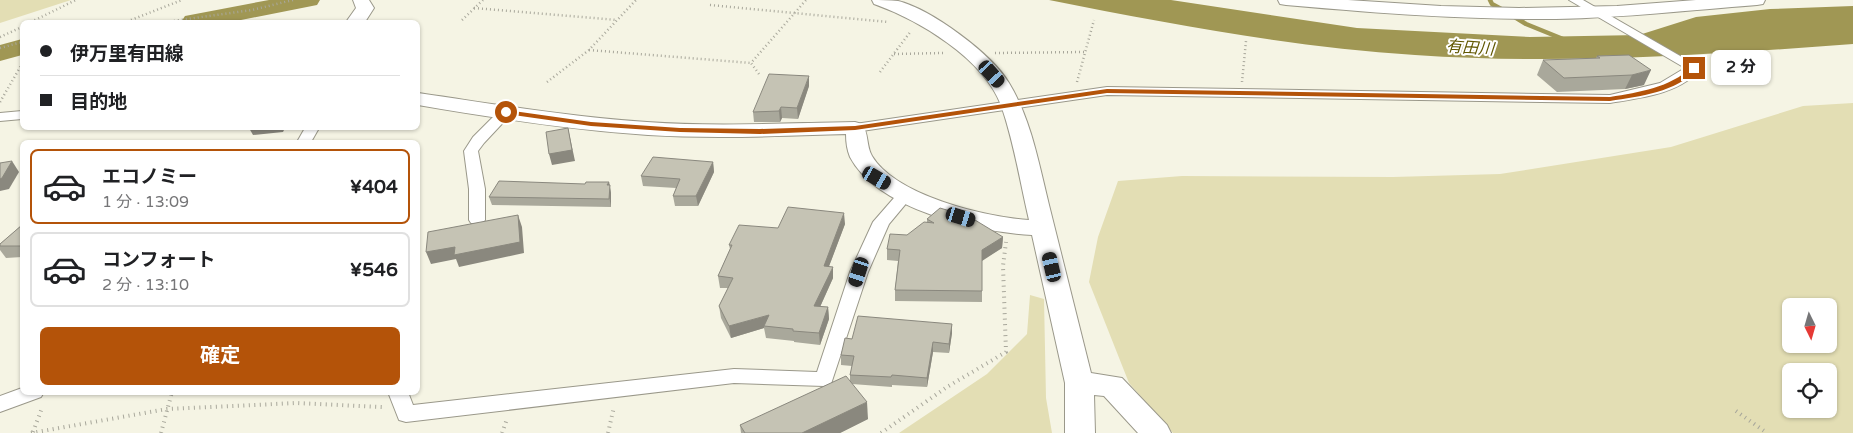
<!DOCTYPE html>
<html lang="ja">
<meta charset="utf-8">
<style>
:root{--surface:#fff;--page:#f2f2f2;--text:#202124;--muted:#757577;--line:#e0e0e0;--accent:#b45309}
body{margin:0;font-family:"Varela Round","Noto Sans JP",sans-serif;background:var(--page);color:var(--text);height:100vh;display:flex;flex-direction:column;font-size:19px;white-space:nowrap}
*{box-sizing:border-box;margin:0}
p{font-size:16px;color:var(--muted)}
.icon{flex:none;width:28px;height:28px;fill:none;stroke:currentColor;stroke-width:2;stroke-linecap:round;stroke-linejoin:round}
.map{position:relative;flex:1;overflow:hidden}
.side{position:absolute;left:20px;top:140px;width:400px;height:255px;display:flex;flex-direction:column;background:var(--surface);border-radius:8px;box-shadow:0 1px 4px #0004}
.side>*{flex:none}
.top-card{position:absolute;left:20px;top:20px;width:400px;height:110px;border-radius:8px;box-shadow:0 1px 4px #0004;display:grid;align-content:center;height:110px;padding:0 20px;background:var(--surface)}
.needle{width:32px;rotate:175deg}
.buttons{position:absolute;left:1782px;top:298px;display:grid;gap:10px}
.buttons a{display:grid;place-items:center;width:55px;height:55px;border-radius:8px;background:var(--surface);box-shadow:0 1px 4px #0004;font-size:25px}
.end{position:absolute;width:22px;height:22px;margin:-11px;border:6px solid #b45309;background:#fff;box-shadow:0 0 0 2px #fff}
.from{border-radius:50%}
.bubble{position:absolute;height:35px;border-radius:8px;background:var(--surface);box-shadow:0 1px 4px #0004;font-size:16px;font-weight:700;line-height:35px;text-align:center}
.car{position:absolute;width:15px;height:30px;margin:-15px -8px;border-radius:6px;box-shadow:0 0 4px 1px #0007;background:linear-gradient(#222 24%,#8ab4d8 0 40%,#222 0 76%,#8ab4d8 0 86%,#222 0)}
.top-card b{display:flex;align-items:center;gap:18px;height:48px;font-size:19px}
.top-card b+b{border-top:1px solid var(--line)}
.top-card i{width:12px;height:12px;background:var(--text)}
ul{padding:9px 0 0;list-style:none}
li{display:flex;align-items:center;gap:15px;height:75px;margin:0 10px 8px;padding:0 10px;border:2px solid var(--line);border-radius:8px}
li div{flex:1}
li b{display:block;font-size:19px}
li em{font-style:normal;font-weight:700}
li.on{border-color:var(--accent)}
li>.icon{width:45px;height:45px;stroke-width:1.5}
.action{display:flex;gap:10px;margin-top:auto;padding:10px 20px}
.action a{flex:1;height:58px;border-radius:8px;background:var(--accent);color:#fff;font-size:20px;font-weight:700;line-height:58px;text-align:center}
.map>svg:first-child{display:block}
.green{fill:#e3deb4;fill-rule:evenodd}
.water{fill:#a09754}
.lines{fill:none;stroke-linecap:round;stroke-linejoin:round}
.stream{stroke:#a09754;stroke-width:4.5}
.river{fill:#a09754;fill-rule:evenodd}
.street-casing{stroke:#9a988a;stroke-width:2}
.secondary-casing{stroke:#9a988a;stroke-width:2}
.path-far1{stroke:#a8a79b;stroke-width:2.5;stroke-dasharray:1 3;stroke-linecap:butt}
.path{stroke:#a8a79b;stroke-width:4;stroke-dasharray:1 4.5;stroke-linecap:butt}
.street{fill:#fff;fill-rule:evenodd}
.secondary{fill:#fff;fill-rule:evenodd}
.wall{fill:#a9a89b}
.shaded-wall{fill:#8a887e}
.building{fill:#c5c3b4;stroke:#8a887e}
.route{fill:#b45309}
.labels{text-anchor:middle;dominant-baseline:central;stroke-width:4;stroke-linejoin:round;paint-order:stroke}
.far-water-label{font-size:16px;font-style:italic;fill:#615700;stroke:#fff}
</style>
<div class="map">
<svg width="1853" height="433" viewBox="0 0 1853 433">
<rect width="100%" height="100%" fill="#f5f4e4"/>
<g class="green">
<polygon points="0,0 71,0 0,23"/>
<path d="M1853 103V433H1173L1129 383 1089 282 1098 237 1118 181 1182 176 1393 177 1500 174 1671 147 1803 106ZM1791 306H1829V344H1791ZM1791 371H1829V409H1791Z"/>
<polygon points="1030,295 1044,299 1046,398 1052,433 899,433 987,374 1027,334"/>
</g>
<path class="water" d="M1049 0H1171L1357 28 1530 37 1639 35 1696 17 1770 9 1853 6V44C1707 55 1561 65 1415 55 1291 47 1170 24 1049 0Z"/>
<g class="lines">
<g class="stream">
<polyline points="1490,0 1492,4 1503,10"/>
<polyline points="1513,16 1526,24 1563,39"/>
</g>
<g class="river">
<polygon points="269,0 320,0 317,5 231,22 181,22 185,16"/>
<polygon points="22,39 22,55 0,61 0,45"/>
</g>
<defs>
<g id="street">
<path d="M1569 0H1583L1701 68C1681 94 1640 98 1610 103L1107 95 855 132 850 131 848 128 850 125 855 124 1107 87 1610 95 1660 83 1685 68Z"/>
<polygon points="506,108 513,112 484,143 478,151 485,189 485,220 483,223 471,223 469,220 469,189 464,151 473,137 501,109"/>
<polygon points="22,111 22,119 0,121 0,113"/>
<polygon points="305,128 319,128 311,142 297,142"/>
<polygon points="906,189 912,191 914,194 889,224 868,272 831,384 824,386 734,383 406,422 399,420 388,392 408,392 413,405 734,369 817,372 850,272 873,222 900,191"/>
<polygon points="22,388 22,392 44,392 41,397 0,412 0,396"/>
</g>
<g id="secondary">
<polygon points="353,0 369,0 374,8 365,22 346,22 356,8"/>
<path d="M872 0C880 0 890 0 898 1 931 9 992 54 1009 83 1031 119 1039 164 1049 205 1063 261 1077 317 1091 373L1122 378 1167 425 1171 433H1138L1104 396 1094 395 1095 433H1065V383L1032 235C978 232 878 210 850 157 847 150 846 142 846 134 780 136 714 139 648 135 571 130 494 118 418 105V93C494 104 570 117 647 122 716 127 786 123 855 122L862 124C869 133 866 146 872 156 896 196 986 217 1029 220 1020 182 1014 142 1001 105 983 58 919 20 874 4Z"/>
<path d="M1278 0H1348L1441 6 1519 8 1617 6 1696 0H1765L1763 4 1757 5C1690 10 1623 18 1556 19 1466 20 1376 13 1286 5L1280 4Z"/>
</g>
</defs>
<use href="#street" class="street-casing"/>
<use href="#secondary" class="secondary-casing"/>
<g class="path-far1">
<polyline points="710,5 888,22"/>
<polyline points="474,8 617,20"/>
<polyline points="131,20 182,0"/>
<polyline points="462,20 483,0"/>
<polyline points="31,22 76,0"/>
<polyline points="166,22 252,10 293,0"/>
<polyline points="0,37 22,27"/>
<polyline points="0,48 22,42"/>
<polyline points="589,50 751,63"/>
<polyline points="995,53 1085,52"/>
<polyline points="894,54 944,53"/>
<polyline points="880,72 911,31"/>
<polyline points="759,74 751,63 806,0"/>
<polyline points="547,82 589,50 636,0"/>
<polyline points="1077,82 1094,20"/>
<polyline points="1242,82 1246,41"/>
<polyline points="0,102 22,64"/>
</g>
<g class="path">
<polyline points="1736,411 1767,433"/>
<polyline points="33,432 42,408"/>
<polyline points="31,433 167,409 296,403 383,407"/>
<polyline points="161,433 172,392"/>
<polyline points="502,433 507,419"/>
<polyline points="608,433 614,407"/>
<polyline points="881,433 947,387 1006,352 1003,266 1006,242"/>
</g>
<use href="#street" class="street"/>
<use href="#secondary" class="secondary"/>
</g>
<g class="wall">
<polygon points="1629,55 1644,85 1625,89 1557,92 1537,75 1543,60 1596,58 1597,56"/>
<polygon points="809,86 798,119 782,118 780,122 754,122 753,112"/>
<polygon points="713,162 714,172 698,206 675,206 673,196 676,188 643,186 641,176"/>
<polygon points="609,182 611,193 611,207 492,205 489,197 585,184"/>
<polygon points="927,219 1003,237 1002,248 982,260 982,302 895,301 895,290 898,261 887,260 887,249 927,222"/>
<polygon points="845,224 829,266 833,278 820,307 828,307 829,319 820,345 794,342 794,341 766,338 764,328 731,338 721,318 719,306 728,288 720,288 718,276 730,249 729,245 778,228"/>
<polygon points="22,225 22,257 6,258 0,250 0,244"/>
<polygon points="952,324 952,333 949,353 933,352 927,387 892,385 892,387 852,384 868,419 840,433 741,433 740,425 850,382 850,375 852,366 841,365 841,355 852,339"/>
</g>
<g class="shaded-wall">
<polygon points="1651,70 1644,85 1625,89 1632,75"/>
<polygon points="809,76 809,86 798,119 797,108"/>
<polygon points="781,107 782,118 780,122 779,111"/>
<polygon points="249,128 285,128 283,132 253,135"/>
<polygon points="568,128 575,161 552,165 549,154"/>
<polygon points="12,161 19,172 9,189 0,191 0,179"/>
<polygon points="713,162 714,172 698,206 696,196"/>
<polygon points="609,182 611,193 611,207 607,185"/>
<polygon points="844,213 845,224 825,277 824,266"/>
<polygon points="518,215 522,227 524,253 459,267 456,259 431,264 426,252"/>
<polygon points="1003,237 1002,248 982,261 982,250"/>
<polygon points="833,267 833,278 815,318 814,306"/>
<polygon points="828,307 829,319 820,345 819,333"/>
<polygon points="769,315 764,326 764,328 731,338 729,326"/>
<polygon points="952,324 952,333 949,353 949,344"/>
<polygon points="933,342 933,352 927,387 927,378"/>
<polygon points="867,402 868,419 840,433 802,433"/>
</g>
<g class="building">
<polygon points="1629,55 1651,70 1632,75 1564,78 1543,60 1600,58 1597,56"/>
<polygon points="769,74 809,76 797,108 781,107 779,111 753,112"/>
<polygon points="568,128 572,150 549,154 546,132"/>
<polygon points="653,157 713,162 696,196 673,196 680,179 641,176"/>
<polygon points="12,161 2,178 0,179 0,163"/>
<polygon points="499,181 585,184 586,182 609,182 607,185 610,185 609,199 489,197"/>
<polygon points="788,207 844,213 824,266 833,267 814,306 828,307 819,333 793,331 793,329 764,326 769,315 729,326 719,306 733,278 718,276 732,245 729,245 739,225 778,228"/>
<polygon points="940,208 970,217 1003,237 982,250 982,291 895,290 900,250 887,249 890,234 907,235 924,222 934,223 927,219"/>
<polygon points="518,215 520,242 454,255 455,247 426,252 428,232"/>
<polygon points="22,225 22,246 0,246 0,244"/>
<polygon points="858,316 952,324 949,344 933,342 927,378 892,375 891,377 850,375 854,356 841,355 845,338 852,339"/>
<polygon points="846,376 867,402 802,433 745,433 740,425"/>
</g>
<path class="route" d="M1692 67 1698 68C1676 93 1640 96 1610 101L1107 93 855 130 760 134 680 132 591 126 506 114 502 112 506 110 591 122 680 128 760 129 855 126 1107 89 1610 97C1640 92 1669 88 1692 67Z"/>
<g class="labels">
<g class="far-water-label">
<text transform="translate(1470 48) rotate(4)">有田川</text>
</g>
</g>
</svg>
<div class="buttons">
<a><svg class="needle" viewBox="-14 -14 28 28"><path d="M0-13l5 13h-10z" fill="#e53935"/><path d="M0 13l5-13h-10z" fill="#757577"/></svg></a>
<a><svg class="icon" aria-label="locate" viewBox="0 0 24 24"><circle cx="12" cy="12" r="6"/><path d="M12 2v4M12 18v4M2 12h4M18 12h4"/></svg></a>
</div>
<i class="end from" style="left:506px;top:112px"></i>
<i class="end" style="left:1694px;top:68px"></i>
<div class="bubble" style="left:1711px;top:50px;width:60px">2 分</div>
<i class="car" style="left:992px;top:74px;rotate:138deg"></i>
<i class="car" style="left:877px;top:178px;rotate:120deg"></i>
<i class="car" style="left:961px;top:217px;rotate:107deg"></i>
<i class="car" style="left:1052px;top:267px;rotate:347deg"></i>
<i class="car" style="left:859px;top:272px;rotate:198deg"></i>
<div class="top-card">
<b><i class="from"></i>伊万里有田線</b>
<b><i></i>目的地</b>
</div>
<section class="side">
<ul>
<li class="on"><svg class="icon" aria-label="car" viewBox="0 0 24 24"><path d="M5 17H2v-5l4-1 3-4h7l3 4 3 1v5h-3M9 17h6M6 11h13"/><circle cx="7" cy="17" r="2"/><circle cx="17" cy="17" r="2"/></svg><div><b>エコノミー</b><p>1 分 · 13:09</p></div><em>¥404</em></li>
<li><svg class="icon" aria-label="car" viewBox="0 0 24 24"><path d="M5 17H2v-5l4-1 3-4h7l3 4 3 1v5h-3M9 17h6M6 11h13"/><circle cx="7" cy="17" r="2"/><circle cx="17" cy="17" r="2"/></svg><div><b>コンフォート</b><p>2 分 · 13:10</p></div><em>¥546</em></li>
</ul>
<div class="action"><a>確定</a></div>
</section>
</div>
